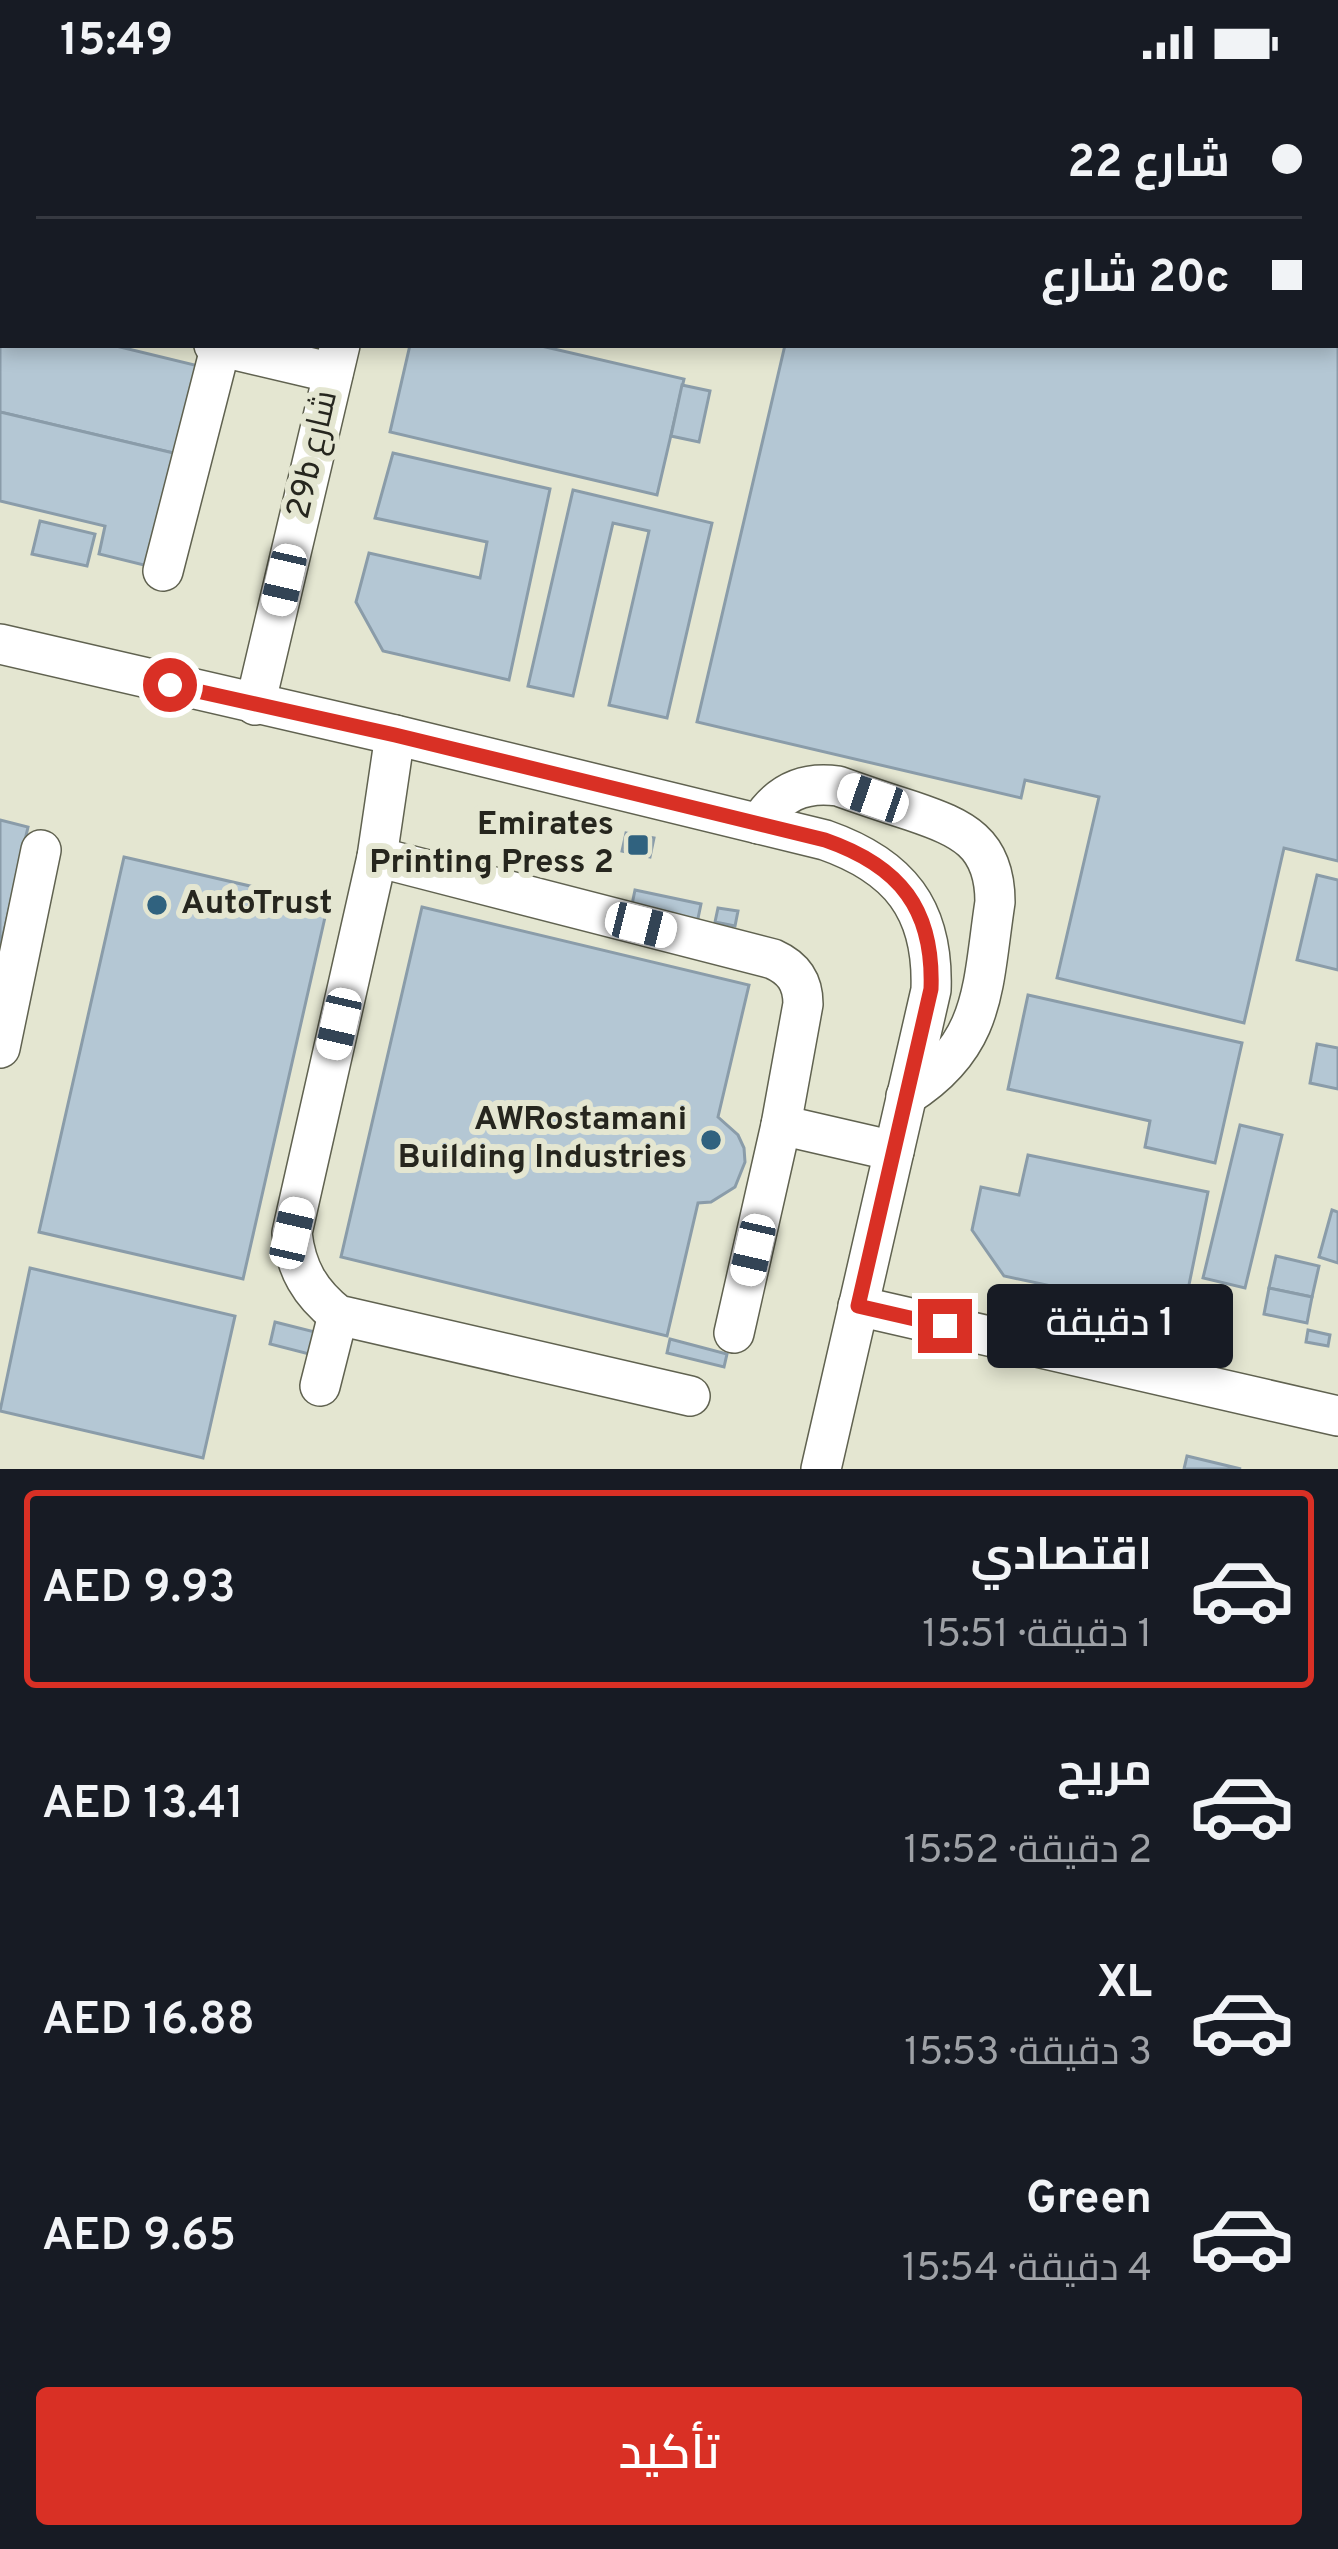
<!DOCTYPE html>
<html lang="ar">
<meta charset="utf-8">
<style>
:root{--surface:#171b24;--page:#20242c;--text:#f1f3f6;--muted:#9ea1a6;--line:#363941;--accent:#d93025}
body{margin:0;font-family:Overpass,Cairo,sans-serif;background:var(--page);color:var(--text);direction:rtl;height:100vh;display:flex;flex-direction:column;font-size:45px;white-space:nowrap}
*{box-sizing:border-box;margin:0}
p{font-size:39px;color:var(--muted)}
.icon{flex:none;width:66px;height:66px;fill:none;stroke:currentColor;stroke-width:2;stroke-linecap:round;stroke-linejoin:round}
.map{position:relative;height:1385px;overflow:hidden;direction:ltr}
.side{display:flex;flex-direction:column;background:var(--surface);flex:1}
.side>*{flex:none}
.guide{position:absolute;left:0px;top:0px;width:1338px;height:264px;box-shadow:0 6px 18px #0003;direction:rtl;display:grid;align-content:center;height:264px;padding:0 36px;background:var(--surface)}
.end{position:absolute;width:54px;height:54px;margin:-27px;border:15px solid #d93025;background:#fff;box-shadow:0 0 0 6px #fff}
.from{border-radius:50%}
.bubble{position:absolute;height:84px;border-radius:12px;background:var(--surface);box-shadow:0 6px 18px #0003;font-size:39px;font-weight:600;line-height:84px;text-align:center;direction:rtl}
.car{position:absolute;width:36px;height:72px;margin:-36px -18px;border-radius:15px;box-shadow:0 0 9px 3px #0007;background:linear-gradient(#fff 24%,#345 0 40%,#fff 0 76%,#345 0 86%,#fff 0)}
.guide b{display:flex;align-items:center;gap:42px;height:114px;font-size:45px}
.guide b+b{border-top:3px solid var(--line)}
.guide i{width:30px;height:30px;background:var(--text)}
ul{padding:21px 0 0;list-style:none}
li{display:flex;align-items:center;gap:36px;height:198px;margin:0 24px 18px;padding:0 12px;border:6px solid transparent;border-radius:12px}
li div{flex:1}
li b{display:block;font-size:45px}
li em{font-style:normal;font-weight:600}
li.active{border-color:var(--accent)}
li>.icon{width:108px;height:108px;stroke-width:1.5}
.button{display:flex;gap:24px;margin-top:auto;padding:24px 36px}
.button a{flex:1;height:138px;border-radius:12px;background:var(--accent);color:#fff;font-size:48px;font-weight:600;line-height:138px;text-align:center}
.status{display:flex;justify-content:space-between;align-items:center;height:84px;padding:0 60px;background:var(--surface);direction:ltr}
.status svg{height:33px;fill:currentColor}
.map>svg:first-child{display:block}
.building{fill:#b4c7d4;stroke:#8a9ca9;stroke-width:3}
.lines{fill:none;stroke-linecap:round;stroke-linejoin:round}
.minor-casing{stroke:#606250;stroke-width:42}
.minor{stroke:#fff;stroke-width:39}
.route{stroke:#d93025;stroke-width:15}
.poi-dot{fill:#30627f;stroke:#e4e6d1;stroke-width:4.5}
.labels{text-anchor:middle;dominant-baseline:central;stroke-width:12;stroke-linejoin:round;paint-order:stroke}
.street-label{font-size:33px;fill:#26261e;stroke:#e4e6d1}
.poi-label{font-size:33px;font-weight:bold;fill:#26261e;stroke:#e4e6d1;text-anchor:end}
</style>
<div class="status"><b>15:49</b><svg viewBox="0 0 49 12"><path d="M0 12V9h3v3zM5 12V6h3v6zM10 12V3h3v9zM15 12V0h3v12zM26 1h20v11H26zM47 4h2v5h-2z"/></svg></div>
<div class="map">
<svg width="1338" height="1385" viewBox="0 0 1338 1385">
<rect width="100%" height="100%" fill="#e4e6d1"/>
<g class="building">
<polygon points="108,0 197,0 196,3 107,3"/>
<polygon points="249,0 329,0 333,1 333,3 249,3"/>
<polygon points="477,0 558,0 570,3 476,3"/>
<polygon points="1335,173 1338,173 1338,777 1284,764 1244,939 1057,894 1099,713 1025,696 1021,714 697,638 785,261 1335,261"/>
<polygon points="0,234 3,235 3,261 112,261 203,283 182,371 0,328"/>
<polygon points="410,261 537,261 684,295 657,411 390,348"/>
<polygon points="682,301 710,307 699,358 671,352"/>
<polygon points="0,328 182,371 156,484 99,470 105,442 0,417"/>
<polygon points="393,369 550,405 509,596 383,567 356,518 369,469 480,494 487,458 375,434"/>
<polygon points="573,406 712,439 667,634 609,621 649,447 613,439 573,612 528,602"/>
<polygon points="40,437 95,450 87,482 32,470"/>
<polygon points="0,736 28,743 0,865"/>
<polygon points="626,749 654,754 650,773 622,767"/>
<polygon points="124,773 328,820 243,1195 39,1148"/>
<polygon points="1317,791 1338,796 1338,886 1297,876"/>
<polygon points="635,806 701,820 696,844 630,830"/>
<polygon points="422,823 749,901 718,1033 738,1051 744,1064 745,1078 735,1103 711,1118 698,1119 667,1252 341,1173"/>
<polygon points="718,824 738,827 735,842 715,838"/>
<polygon points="1028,911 1242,959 1215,1079 1145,1063 1150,1037 1008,1005"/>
<polygon points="1317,960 1338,964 1338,1005 1310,999"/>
<polygon points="1240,1041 1282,1051 1245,1204 1203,1194"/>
<polygon points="1028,1071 1208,1108 1183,1230 1004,1192 972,1146 981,1103 1019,1111"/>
<polygon points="1332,1126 1338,1128 1338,1179 1319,1173"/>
<polygon points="1276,1172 1319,1182 1312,1213 1269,1204"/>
<polygon points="30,1184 235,1232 203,1374 0,1327"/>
<polygon points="1269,1204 1312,1213 1307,1239 1264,1230"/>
<polygon points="275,1238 315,1248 309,1270 270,1260"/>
<polygon points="1308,1246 1330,1251 1328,1262 1306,1258"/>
<polygon points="670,1255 727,1270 724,1283 667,1269"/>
<polygon points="1187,1372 1241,1385 1184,1385"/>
</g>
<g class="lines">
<defs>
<g id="minor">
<polyline points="959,0 971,3"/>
<polyline points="400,3 401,0"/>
<polyline points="1314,3 1314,0"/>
<polyline points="0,4 3,4"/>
<polyline points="1335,89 1338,90"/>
<polyline points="0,210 3,211"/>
<polyline points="214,261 333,289"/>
<polyline points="163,487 221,261"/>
<path d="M0 560 395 651 825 756C899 782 934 825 931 906L821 1385"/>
<polyline points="255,621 340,261"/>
<path d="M395 651 377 773 292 1149C296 1185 310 1209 338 1231L690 1312"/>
<path d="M759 740C778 709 803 697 838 702 863 711 887 719 912 727 962 744 995 758 995 818 982 903 987 961 906 1012"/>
<path d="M377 773 773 875C793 884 803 897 803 920L781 1041 734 1249"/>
<polyline points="0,964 41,766"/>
<polyline points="781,1041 894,1067"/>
<polyline points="858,1222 1338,1332"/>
<polyline points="320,1302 338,1231"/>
</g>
</defs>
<use href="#minor" class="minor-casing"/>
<use href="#minor" class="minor"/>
</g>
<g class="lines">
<path class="route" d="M170 601 395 651 825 756C900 782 934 825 931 905L858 1222 945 1242"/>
</g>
<g class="poi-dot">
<rect x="626" y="749" width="24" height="24" rx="6"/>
<circle cx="157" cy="821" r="12"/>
<circle cx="711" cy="1056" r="12"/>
</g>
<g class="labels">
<g class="street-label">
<text transform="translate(314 371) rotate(-77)">29b شارع</text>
</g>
<g class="poi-label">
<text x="614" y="742">Emirates<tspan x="614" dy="38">Printing Press 2</tspan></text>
<text x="181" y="821" text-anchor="start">AutoTrust</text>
<text x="687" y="1037">AWRostamani<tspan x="687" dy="38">Building Industries</tspan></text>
</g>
</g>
</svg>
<i class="end from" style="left:170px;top:601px"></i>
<i class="end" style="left:945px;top:1242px"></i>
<div class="bubble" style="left:987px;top:1200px;width:246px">1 دقيقة</div>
<i class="car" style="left:284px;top:496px;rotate:193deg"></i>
<i class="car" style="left:873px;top:714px;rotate:289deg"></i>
<i class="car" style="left:641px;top:841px;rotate:104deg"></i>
<i class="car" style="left:339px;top:940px;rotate:193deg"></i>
<i class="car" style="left:292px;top:1149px;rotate:13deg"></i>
<i class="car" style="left:753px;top:1166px;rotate:193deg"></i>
<div class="guide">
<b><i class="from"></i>شارع 22</b>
<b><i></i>20c شارع</b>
</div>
</div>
<section class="side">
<ul>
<li class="active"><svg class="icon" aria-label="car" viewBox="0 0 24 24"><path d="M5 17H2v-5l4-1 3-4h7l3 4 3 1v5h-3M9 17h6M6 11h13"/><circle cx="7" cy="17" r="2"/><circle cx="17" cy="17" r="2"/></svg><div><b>اقتصادي</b><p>1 دقيقة · 15:51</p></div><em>AED 9.93</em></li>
<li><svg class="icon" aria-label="car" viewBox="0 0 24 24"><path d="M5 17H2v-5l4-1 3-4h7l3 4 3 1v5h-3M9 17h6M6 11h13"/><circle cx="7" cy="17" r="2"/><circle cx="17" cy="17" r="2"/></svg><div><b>مريح</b><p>2 دقيقة · 15:52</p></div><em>AED 13.41</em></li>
<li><svg class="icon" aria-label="car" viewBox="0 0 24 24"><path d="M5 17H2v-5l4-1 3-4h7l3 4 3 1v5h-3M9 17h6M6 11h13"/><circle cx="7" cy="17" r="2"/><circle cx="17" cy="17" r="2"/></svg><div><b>XL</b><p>3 دقيقة · 15:53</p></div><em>AED 16.88</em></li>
<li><svg class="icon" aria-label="car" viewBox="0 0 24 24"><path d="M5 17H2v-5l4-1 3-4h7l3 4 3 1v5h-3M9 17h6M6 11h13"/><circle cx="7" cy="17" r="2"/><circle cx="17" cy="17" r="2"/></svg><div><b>Green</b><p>4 دقيقة · 15:54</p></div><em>AED 9.65</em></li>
</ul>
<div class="button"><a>تأكيد</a></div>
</section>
